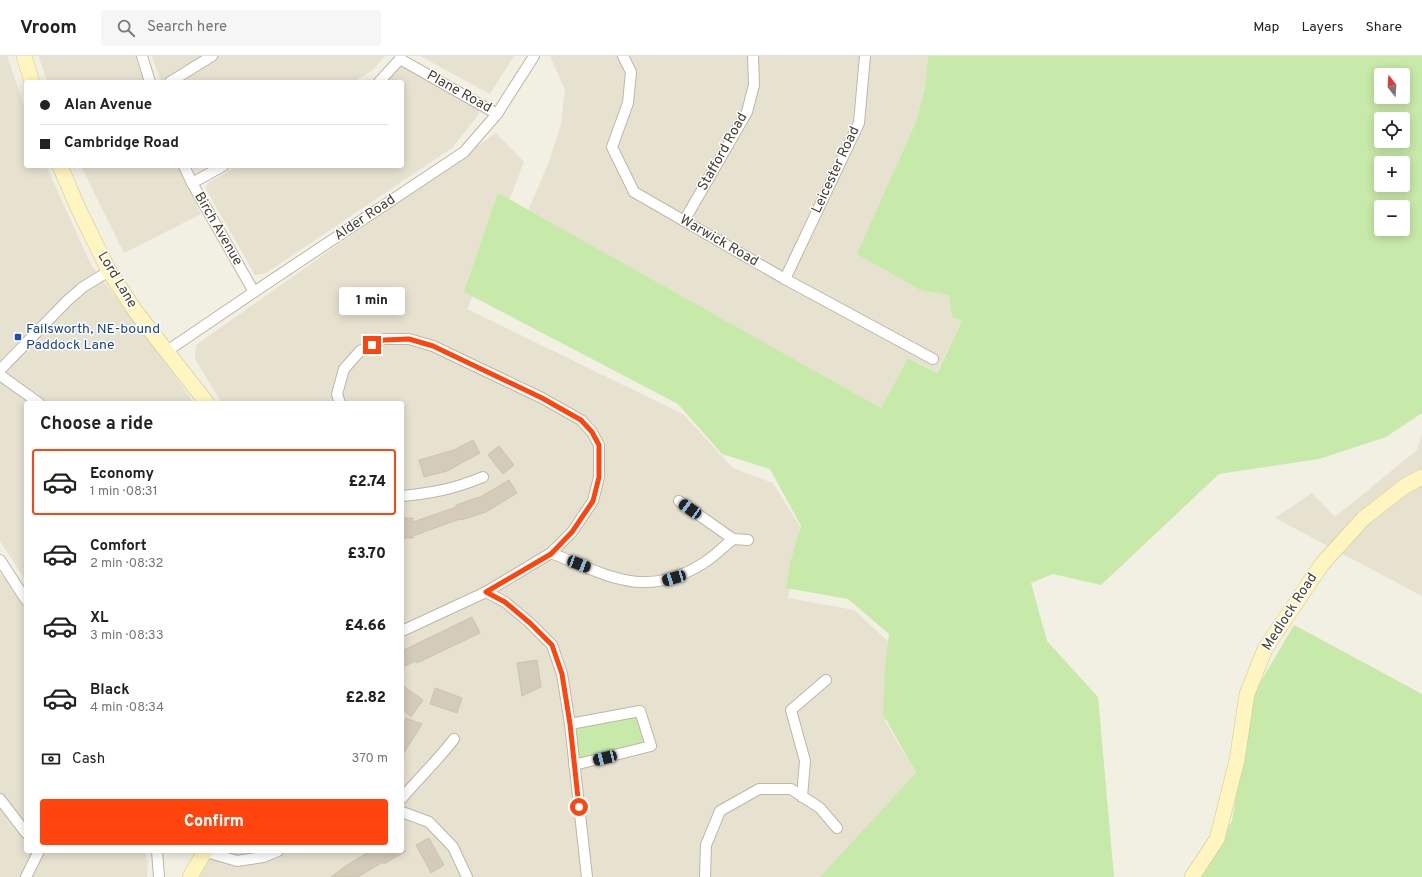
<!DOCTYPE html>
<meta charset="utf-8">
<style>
:root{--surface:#fff;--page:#f6f6f6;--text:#222;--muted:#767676;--line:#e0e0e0;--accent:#ff450d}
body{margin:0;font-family:Overpass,sans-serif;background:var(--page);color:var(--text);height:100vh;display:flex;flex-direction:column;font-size:15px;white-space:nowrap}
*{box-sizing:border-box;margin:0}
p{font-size:13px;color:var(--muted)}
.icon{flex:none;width:22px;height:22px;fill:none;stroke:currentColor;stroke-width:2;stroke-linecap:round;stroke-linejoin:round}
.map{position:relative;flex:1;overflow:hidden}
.sheet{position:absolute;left:24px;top:345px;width:380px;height:452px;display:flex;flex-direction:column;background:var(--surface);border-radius:4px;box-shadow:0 2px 10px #0003}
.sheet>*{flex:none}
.top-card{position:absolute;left:24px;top:24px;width:380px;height:88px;border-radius:4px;box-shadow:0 2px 10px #0003;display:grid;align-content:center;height:88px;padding:0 16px;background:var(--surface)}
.needle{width:26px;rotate:343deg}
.controls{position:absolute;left:1374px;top:12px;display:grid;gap:8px}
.controls a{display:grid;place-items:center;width:36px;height:36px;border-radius:4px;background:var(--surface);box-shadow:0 2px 10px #0003;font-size:20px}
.end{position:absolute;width:18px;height:18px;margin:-9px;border:5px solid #ff450d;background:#fff;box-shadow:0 0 0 2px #fff}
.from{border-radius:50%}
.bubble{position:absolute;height:28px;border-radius:4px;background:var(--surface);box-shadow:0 2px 10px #0003;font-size:13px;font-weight:800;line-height:28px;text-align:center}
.car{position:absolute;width:12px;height:24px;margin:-12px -6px;border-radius:5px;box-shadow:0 0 3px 1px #0007;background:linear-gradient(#222 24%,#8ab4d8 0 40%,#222 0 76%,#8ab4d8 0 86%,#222 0)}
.top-card b{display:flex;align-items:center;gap:14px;height:38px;font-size:15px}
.top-card b+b{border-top:1px solid var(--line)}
.top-card i{width:10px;height:10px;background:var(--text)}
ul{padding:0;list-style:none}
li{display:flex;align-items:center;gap:12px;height:66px;margin:0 8px 6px;padding:0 8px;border:2px solid transparent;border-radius:4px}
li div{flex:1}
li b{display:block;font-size:15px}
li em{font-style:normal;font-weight:800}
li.active{border-color:var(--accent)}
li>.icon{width:36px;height:36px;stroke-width:1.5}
h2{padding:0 16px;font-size:18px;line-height:48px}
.pay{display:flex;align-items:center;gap:10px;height:44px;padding:0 16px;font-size:15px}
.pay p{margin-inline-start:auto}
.cta{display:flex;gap:8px;margin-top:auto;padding:8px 16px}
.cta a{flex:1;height:46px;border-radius:4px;background:var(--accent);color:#fff;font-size:16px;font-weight:800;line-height:46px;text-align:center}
header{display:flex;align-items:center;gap:24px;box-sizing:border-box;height:56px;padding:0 20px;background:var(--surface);border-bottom:1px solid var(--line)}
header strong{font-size:19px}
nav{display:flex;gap:22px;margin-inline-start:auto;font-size:14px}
.search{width:280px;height:36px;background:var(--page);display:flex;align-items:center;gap:10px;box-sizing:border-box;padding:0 14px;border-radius:4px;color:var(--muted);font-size:15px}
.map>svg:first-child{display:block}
.residential{fill:#e7e1d0}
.green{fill:#c7e9a9;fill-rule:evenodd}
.building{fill:#d4cbb8;stroke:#cfc4ab}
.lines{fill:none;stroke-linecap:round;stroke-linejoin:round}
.street-casing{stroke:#beb7a5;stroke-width:12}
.secondary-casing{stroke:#d4c890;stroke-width:16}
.street{stroke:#fff;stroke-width:10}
.secondary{stroke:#fff5c0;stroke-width:15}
.route{stroke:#ff450d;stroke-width:5}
.transit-dot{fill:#1a4fb4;stroke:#fff;stroke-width:1.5}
.labels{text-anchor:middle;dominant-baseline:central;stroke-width:3;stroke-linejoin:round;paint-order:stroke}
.street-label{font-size:14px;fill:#443f33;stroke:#fff}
.transit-label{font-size:14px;fill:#164399;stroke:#fff;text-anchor:start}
</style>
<header>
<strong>Vroom</strong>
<div class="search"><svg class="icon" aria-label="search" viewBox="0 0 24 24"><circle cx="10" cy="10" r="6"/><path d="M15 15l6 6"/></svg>Search here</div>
<nav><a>Map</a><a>Layers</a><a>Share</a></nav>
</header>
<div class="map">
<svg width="1422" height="821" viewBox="0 0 1422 821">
<rect width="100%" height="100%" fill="#f2efe3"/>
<g class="residential">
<polygon points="0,0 7,0 26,55 26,110 46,110 91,209 150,285 194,347 26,347 26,525 0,485"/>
<polygon points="39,0 135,0 144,26 47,26"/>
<polygon points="152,0 385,0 373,14 353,26 161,26"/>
<polygon points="420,0 514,0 490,38"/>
<polygon points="550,0 928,0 925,32 916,66 858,198 920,234 949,239 952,261 962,265 936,317 920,307 908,302 881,352 528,155 550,103 561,68 565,34"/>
<polygon points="398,9 477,49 479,58 452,92 266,217 255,219 206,133 208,127 238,110 402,110 402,26 382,26"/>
<polygon points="496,77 524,106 467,253 683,358 733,412 773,427 802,474 788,542 854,554 891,588 885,665 918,721 824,821 199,821 213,795 402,795 402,347 222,347 195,303 196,289"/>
<polygon points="81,110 179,110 201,158 124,197"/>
<polygon points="1422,378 1422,540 1275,462 1312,437 1335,461 1417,394"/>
<polygon points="0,518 26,539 26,795 145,795 148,808 147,821 0,821"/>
</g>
<g class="green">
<path d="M928 0H1422V357L1386 381 1319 403 1219 418 1101 529 1053 518 1031 527 1047 585 1098 641 1114 821H820L916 717 883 658 885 613 889 578 848 543 786 532 791 504 801 470 770 413 722 398 678 348 464 236 498 137 881 352 908 302 937 317 962 265 952 261 949 239 920 234 857 198 916 66 925 32ZM1381 19H1403V41H1381ZM1381 63H1403V85H1381ZM1381 107H1403V129H1381ZM1381 151H1403V173H1381Z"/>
<polygon points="1294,569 1422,638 1422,821 1198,821 1232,765 1253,639"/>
<polygon points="636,661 646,684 638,690 576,706 573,672"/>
</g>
<g class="building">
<polygon points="473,384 480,397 447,415 424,421 419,404 454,394"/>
<polygon points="499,390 514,409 503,418 488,399"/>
<polygon points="509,424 517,437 486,456 461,464 460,463 413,480 413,482 402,482 402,462 413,462 413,466 456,451 456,449 482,440"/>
<polygon points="472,561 480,577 417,607 416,605 402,611 402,595"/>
<polygon points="537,604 541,631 522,640 517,607"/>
<polygon points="402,629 423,644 411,661 402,653"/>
<polygon points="435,632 462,642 457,657 430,648"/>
<polygon points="406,662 422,668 402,700 402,671"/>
<polygon points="429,782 444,809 431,817 416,789"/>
<polygon points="370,795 406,795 384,808 383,806 358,821 331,821 344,811"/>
</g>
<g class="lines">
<defs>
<g id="street">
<polyline points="142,0 150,26"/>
<polyline points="623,0 631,16 628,47 612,91 634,136 785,223 933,303"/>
<polyline points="400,3 497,58"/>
<polyline points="170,26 212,0"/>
<polyline points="379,26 400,3 400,0"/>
<polyline points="184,110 192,127 254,236"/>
<polyline points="192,127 223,110"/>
<polyline points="684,165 747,56 754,29 753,0"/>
<polyline points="785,223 859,67 865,0"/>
<polyline points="167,295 254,236 464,96 497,58 534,0"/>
<polyline points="0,314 67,245 83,231 109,215"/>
<polyline points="0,319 39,347"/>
<polyline points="340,347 337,338 344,313 360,295 384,283 409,283 433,290 542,342 581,364 592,376 599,389 599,421 593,445 572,476 551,497 486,536"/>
<path d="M402 440C433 437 454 433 483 421"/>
<polyline points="679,445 733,483 748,484"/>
<path d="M551 497C607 519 644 544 702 508 713 502 723 491 733 483"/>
<polyline points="0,504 26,544"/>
<polyline points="402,575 486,536 505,546 530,567 552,589 562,618 570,668 587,821"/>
<polyline points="570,668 640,655 651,690 574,709"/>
<polyline points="802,741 805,705 791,654 826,624"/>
<path d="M402 742C419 722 438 704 454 683"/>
<polyline points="0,743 26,777"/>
<polyline points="402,756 429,766 453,791 467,821"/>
<polyline points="157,795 159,821"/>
<polyline points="203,795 237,805 263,801 278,795"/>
<polyline points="26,821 39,795"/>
<polyline points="705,821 706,789 720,755 759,733 791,733 820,752 837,772"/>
</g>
<g id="secondary">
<polyline points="24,0 32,26"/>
<polyline points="60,110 78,152 109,215 136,256 207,347"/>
<polyline points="190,821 205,795"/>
<polyline points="1192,821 1217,783 1237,704 1247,638 1265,593 1322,508 1364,462 1405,430 1422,421"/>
</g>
</defs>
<use href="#street" class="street-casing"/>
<use href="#secondary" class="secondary-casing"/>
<use href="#street" class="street"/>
<use href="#secondary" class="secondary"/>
</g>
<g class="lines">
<polyline class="route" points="372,289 384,284 409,283 433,290 542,342 581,364 592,376 599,389 599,421 593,445 572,476 551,498 486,536 505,546 530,567 552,589 562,618 570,668 579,751"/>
</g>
<rect class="transit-dot" x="14" y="277" width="8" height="8" rx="2"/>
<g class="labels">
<g class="street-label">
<text transform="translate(459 36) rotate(29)">Plane Road</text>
<text transform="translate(723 96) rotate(-61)">Stafford Road</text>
<text transform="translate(836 114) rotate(-65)">Leicester Road</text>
<text transform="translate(365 162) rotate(-34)">Alder Road</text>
<text transform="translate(218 173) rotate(60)">Birch Avenue</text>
<text transform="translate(719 185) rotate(30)">Warwick Road</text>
<text transform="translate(117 224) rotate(59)">Lord Lane</text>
<text transform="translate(1290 556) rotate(-57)">Medlock Road</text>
</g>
<g class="transit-label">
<text x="26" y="273">Failsworth, NE-bound<tspan x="26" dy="16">Paddock Lane</tspan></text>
</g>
</g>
</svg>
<div class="controls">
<a><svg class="needle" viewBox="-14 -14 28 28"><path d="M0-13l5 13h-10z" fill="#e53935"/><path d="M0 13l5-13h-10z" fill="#767676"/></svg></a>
<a><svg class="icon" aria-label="locate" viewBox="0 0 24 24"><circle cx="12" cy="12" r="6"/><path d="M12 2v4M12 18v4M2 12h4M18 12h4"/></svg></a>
<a>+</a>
<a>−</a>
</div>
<i class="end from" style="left:579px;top:751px"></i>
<i class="end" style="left:372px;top:289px"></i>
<div class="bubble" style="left:339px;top:231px;width:66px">1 min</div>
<i class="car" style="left:690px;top:453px;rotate:305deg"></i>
<i class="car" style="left:579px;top:508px;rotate:111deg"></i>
<i class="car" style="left:674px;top:522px;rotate:254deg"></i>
<i class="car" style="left:605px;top:702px;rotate:256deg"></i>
<div class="top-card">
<b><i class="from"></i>Alan Avenue</b>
<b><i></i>Cambridge Road</b>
</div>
<section class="sheet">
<h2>Choose a ride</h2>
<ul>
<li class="active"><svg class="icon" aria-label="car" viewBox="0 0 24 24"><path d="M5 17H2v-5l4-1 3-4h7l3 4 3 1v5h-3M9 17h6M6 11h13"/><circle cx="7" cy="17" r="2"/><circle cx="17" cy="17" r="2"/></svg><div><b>Economy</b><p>1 min · 08:31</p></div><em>£2.74</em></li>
<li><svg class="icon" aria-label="car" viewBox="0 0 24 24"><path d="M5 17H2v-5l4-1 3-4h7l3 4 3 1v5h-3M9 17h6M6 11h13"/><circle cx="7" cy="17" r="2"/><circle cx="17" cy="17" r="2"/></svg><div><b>Comfort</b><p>2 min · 08:32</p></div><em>£3.70</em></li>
<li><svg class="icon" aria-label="car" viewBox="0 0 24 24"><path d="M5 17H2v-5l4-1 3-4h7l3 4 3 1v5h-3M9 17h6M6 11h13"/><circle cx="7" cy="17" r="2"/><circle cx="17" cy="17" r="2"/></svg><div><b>XL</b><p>3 min · 08:33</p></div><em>£4.66</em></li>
<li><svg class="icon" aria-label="car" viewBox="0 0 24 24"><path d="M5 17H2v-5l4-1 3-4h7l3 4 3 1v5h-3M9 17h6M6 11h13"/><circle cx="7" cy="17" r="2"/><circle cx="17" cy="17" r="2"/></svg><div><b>Black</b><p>4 min · 08:34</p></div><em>£2.82</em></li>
</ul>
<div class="pay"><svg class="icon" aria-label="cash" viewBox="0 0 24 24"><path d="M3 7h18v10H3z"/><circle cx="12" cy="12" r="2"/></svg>Cash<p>370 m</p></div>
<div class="cta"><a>Confirm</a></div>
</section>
</div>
